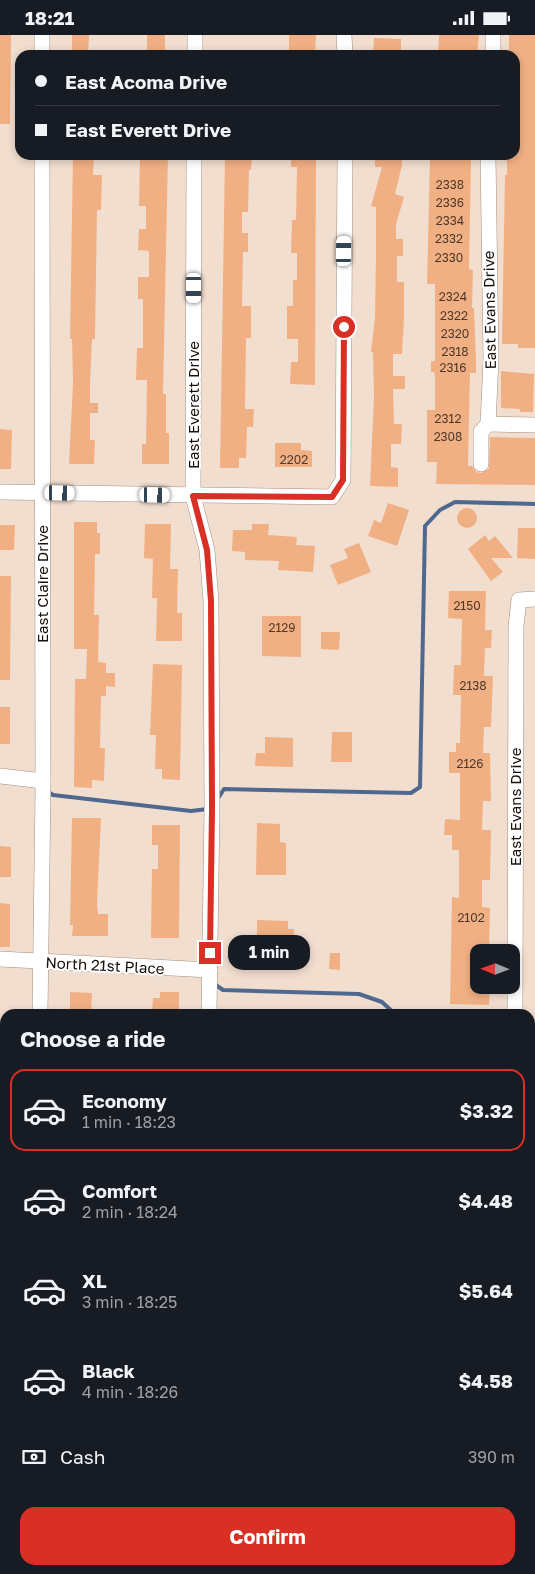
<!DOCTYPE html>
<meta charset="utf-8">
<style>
:root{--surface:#171b24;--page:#20242c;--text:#f1f3f6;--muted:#9ea1a6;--line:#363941;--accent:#d93025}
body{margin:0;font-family:"Golos Text",sans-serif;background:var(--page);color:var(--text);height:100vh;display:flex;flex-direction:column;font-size:19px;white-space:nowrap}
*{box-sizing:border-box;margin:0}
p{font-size:16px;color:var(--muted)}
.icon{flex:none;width:28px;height:28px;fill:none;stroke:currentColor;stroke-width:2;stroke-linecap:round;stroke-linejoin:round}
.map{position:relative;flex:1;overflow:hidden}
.sheet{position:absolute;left:0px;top:974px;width:535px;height:566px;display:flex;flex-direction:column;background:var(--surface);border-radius:15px 15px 0 0;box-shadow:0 2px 8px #0003}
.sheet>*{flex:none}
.guide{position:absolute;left:15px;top:15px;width:505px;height:110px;border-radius:15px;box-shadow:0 2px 8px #0003;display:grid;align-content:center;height:110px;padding:0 20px;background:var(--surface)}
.needle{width:32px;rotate:271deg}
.buttons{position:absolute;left:470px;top:909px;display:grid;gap:10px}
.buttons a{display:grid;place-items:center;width:50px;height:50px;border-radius:10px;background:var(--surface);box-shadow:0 2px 8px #0003;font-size:25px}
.end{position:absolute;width:22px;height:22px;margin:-11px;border:6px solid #d93025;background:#fff;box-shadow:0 0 0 2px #fff}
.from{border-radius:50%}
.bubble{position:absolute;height:35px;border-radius:15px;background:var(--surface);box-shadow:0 2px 8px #0003;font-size:16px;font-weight:700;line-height:35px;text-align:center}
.car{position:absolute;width:15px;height:30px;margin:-15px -8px;border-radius:6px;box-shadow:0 0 4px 1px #0007;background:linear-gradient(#fff 24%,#345 0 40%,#fff 0 76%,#345 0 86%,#fff 0)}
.guide b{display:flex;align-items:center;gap:18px;height:48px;font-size:19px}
.guide b+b{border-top:1px solid var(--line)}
.guide i{width:12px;height:12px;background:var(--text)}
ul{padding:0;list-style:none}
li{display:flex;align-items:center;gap:15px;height:82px;margin:0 10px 8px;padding:0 10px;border:2px solid transparent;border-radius:15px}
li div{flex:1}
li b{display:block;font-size:19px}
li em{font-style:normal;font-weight:700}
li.on{border-color:var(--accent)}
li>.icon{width:45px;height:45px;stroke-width:1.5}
h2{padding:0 20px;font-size:22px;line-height:60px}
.pay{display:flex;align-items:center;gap:12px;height:55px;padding:0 20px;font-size:19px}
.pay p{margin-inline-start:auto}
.primary-button{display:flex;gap:10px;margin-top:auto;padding:10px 20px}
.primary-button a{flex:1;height:58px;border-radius:15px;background:var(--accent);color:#fff;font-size:20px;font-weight:700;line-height:58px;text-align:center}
.status{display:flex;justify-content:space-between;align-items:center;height:35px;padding:0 25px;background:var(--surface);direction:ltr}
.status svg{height:14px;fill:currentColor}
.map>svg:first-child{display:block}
.green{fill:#c2dbb4}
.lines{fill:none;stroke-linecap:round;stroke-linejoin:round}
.stream{stroke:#4e688f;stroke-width:4}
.building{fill:#f1b084}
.street-casing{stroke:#a18f81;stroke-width:16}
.secondary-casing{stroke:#a18f81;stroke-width:22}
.path{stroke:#7d7066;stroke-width:2.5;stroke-dasharray:2.5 2.5;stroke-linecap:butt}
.street{stroke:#fff;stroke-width:15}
.secondary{stroke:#fff;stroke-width:21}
.route{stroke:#d93025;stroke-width:6}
.labels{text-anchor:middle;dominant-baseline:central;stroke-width:4;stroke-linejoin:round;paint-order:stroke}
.number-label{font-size:12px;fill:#4e3829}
.street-label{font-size:15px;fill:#17100b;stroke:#fff}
</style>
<div class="status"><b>18:21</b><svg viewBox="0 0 49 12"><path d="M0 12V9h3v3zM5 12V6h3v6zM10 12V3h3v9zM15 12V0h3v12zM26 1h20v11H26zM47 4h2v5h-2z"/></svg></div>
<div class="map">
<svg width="535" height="1539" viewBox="0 0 535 1539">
<rect width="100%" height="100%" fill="#f2decf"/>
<polygon class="green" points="530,1281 535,1281 535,1539 410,1539 410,1535 530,1535"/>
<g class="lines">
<g class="stream">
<polyline points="47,756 53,760 191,776 208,774"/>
<polyline points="217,765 224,754 411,758 420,752 425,491 440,475 455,467 535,469"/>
<polyline points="213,948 223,955 359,959 382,967 395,979"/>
</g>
</g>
<g class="building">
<polygon points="0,0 11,0 10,89 0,89"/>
<polygon points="72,0 89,0 88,20 72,20"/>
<rect x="147" y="0" width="18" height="20"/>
<polygon points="289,0 316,0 315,20 289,20"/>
<polygon points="439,0 479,0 477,20 438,20"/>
<polygon points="509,0 535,0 535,313 518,313 518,309 502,309 505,140 507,140 507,121 515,122 515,20 509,20"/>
<polygon points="374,3 401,4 401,20 373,20"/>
<polygon points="73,120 94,120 93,140 102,140 101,175 97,175 95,304 92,304 90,347 90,368 98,368 98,378 90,378 90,405 95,405 94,429 69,429 73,347 72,304 70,304"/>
<polygon points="140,120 168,120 163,359 166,359 166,398 169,398 169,429 142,429 142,409 146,409 147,345 136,345 137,313 143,313 143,264 138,264 138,242 149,242 149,216 138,215 139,194 146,194 146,171 139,171"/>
<polygon points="225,120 252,120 251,135 249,135 248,177 242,177 242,198 248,198 248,217 243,217 242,271 251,271 251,303 246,303 245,374 254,374 253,392 247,392 246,423 239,423 239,433 220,433"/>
<polygon points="291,120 316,120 315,350 290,349 291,327 298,327 298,304 287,304 287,271 293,271 293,245 297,245 297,218 291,218 292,185 296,185 297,132 291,132"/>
<polygon points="375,120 402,120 402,130 395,159 404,162 396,189 396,204 403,204 403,221 397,221 397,247 404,247 404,284 402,319 393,319 393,341 405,341 405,354 393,354 394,389 402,389 401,409 391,409 391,432 398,433 398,452 370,451 374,361 373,317 371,317 375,282 376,221 376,172 371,171 382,132 375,132"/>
<polygon points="430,123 471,124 469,234 473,235 472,273 474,273 476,327 476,338 470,338 468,431 472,431 476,437 481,438 489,434 490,402 535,403 535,450 436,449 437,427 427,427 427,375 435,375 435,341 434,337 431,337 431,326 435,326 435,249 427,249"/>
<polygon points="501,336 534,339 533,377 520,377 520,374 501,373"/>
<polygon points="0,394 12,395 11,434 0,434"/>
<polygon points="275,408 301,408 301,415 312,416 312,432 275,432"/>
<polygon points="388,468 409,475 397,511 368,501 374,485 381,488"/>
<circle cx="467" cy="483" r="10"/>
<polygon points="74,487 97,487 97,498 100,498 100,519 95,519 94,580 99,580 98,627 106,628 106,638 115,638 115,652 106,651 106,661 101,661 100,713 105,713 104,746 92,745 92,753 74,752 75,644 86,644 87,614 74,614"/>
<polygon points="145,489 171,489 170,534 178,534 177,578 182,578 182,606 156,606 157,563 152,563 153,524 144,523"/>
<polygon points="252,489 269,489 268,500 297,502 296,510 315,511 313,537 278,535 279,526 245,525 245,517 232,516 233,495 252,495"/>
<polygon points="0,490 15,490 14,515 0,515"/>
<polygon points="518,493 535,493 535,524 517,523"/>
<polygon points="485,500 489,506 495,501 513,523 491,523 503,537 491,546 468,514"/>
<polygon points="359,508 371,537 338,550 330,530 348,523 344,514"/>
<polygon points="0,541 11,541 10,645 0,645"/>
<polygon points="449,556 486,556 485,595 492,595 491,613 485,613 484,641 493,641 491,692 484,692 483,718 490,718 491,766 483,766 482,795 491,795 490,845 482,845 482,872 490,873 489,918 479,918 479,950 490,950 489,970 450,969 452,862 459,863 459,815 452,815 452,800 444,800 445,784 460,785 460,738 449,738 449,717 456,717 456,708 460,708 461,660 453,660 454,630 461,630 462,584 448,583"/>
<polygon points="262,581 301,581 301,622 262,621"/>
<polygon points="321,597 340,597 339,615 321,614"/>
<polygon points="153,629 182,630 180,745 162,744 162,734 155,734 156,700 150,700"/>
<rect x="0" y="672" width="10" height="37"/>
<polygon points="332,697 352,697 352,727 331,727"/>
<polygon points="265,702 293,703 293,732 255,731 256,718 265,718"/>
<polygon points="72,783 101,783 97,869 98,879 108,879 108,901 72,901 73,890 70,890"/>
<polygon points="257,788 280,789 280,807 286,808 286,840 256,840"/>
<polygon points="152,790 180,790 179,903 151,903 152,834 158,834 158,810 152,810"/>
<polygon points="0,811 11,812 11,842 0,842"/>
<polygon points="0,868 10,869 10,912 0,912"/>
<polygon points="257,885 288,886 288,894 294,894 293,929 263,929 263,907 257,907"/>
<polygon points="330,918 340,918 340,935 329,934"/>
<polygon points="70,957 92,958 91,979 70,979"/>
<polygon points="160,957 179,957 179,979 152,979 153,963 160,963"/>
</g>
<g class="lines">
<defs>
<g id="street">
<polyline points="344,0 345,20"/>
<polyline points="42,20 42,0"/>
<polyline points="195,20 195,0"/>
<polyline points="493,20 493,0"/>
<polyline points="194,120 193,461 207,515 211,566 212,773 209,979"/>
<polyline points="488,389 535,390"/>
<polyline points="481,429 481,397 488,389 491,325 488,120"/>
<polyline points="0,457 332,462 343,445 345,120"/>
<polyline points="0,741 43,746"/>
<polyline points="0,924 210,935"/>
<polyline points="40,979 43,754 42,120"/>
<polyline points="515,979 516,591 519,565 535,564"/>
<polyline points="530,1096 535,1097"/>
<polyline points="0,1109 5,1109"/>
<polyline points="530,1270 535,1270"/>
<polyline points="0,1304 5,1304"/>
<polyline points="161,1539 161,1535"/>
<polyline points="329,1539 329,1535"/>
</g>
<polyline id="secondary" points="0,1264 5,1264"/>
</defs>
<use href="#street" class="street-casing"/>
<use href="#secondary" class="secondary-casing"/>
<polyline class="path" points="435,1539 436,1535"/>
<use href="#street" class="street"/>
<use href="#secondary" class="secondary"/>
</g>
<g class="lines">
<polyline class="route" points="210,918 212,773 211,566 207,515 193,461 332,462 343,445 344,292"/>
</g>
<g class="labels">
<g class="number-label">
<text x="450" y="149">2338</text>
<text x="450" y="167">2336</text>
<text x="450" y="185">2334</text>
<text x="449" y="203">2332</text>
<text x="449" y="222">2330</text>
<text x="453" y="261">2324</text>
<text x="454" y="280">2322</text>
<text x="455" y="298">2320</text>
<text x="455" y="316">2318</text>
<text x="453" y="332">2316</text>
<text x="448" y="383">2312</text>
<text x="448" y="401">2308</text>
<text x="294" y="424">2202</text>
<text x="467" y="570">2150</text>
<text x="282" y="592">2129</text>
<text x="473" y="650">2138</text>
<text x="470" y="728">2126</text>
<text x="471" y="882">2102</text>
</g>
<g class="street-label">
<text transform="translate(489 275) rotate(-91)">East Evans Drive</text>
<text transform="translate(193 370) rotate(-90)">East Everett Drive</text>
<text transform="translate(42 549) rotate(-90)">East Claire Drive</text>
<text transform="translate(515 772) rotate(-90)">East Evans Drive</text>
<text transform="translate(105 930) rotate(3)">North 21st Place</text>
</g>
</g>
</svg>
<div class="buttons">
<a><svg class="needle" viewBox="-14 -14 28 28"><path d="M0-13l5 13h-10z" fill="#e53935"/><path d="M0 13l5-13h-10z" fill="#9ea1a6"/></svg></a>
</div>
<i class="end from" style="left:344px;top:292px"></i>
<i class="end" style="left:210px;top:918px"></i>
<div class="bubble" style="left:228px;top:900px;width:82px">1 min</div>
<i class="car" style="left:344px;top:216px;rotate:1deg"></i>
<i class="car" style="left:194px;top:253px;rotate:180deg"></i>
<i class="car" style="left:60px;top:458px;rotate:91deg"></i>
<i class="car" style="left:155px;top:460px;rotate:91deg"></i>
<div class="guide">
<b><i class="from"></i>East Acoma Drive</b>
<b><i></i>East Everett Drive</b>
</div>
<section class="sheet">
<h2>Choose a ride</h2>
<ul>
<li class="on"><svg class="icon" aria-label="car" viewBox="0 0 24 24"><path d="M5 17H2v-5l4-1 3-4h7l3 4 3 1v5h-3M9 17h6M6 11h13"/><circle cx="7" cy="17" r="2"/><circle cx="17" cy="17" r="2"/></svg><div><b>Economy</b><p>1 min · 18:23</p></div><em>$3.32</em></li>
<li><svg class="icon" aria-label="car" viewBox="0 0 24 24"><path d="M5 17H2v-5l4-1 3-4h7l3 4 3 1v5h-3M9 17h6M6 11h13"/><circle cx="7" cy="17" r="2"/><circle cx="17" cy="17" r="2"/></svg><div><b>Comfort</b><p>2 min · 18:24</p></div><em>$4.48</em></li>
<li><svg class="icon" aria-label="car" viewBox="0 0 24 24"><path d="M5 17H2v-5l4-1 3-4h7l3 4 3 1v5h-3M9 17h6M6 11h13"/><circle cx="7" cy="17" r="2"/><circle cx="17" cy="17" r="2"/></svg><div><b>XL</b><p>3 min · 18:25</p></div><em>$5.64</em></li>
<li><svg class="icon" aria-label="car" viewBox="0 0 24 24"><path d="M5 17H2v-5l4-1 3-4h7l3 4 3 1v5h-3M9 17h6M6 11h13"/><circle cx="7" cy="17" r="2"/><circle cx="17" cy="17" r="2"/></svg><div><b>Black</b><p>4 min · 18:26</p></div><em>$4.58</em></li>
</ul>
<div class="pay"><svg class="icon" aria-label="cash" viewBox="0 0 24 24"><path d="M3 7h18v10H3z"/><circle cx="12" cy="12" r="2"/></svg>Cash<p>390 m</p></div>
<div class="primary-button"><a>Confirm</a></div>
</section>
</div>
